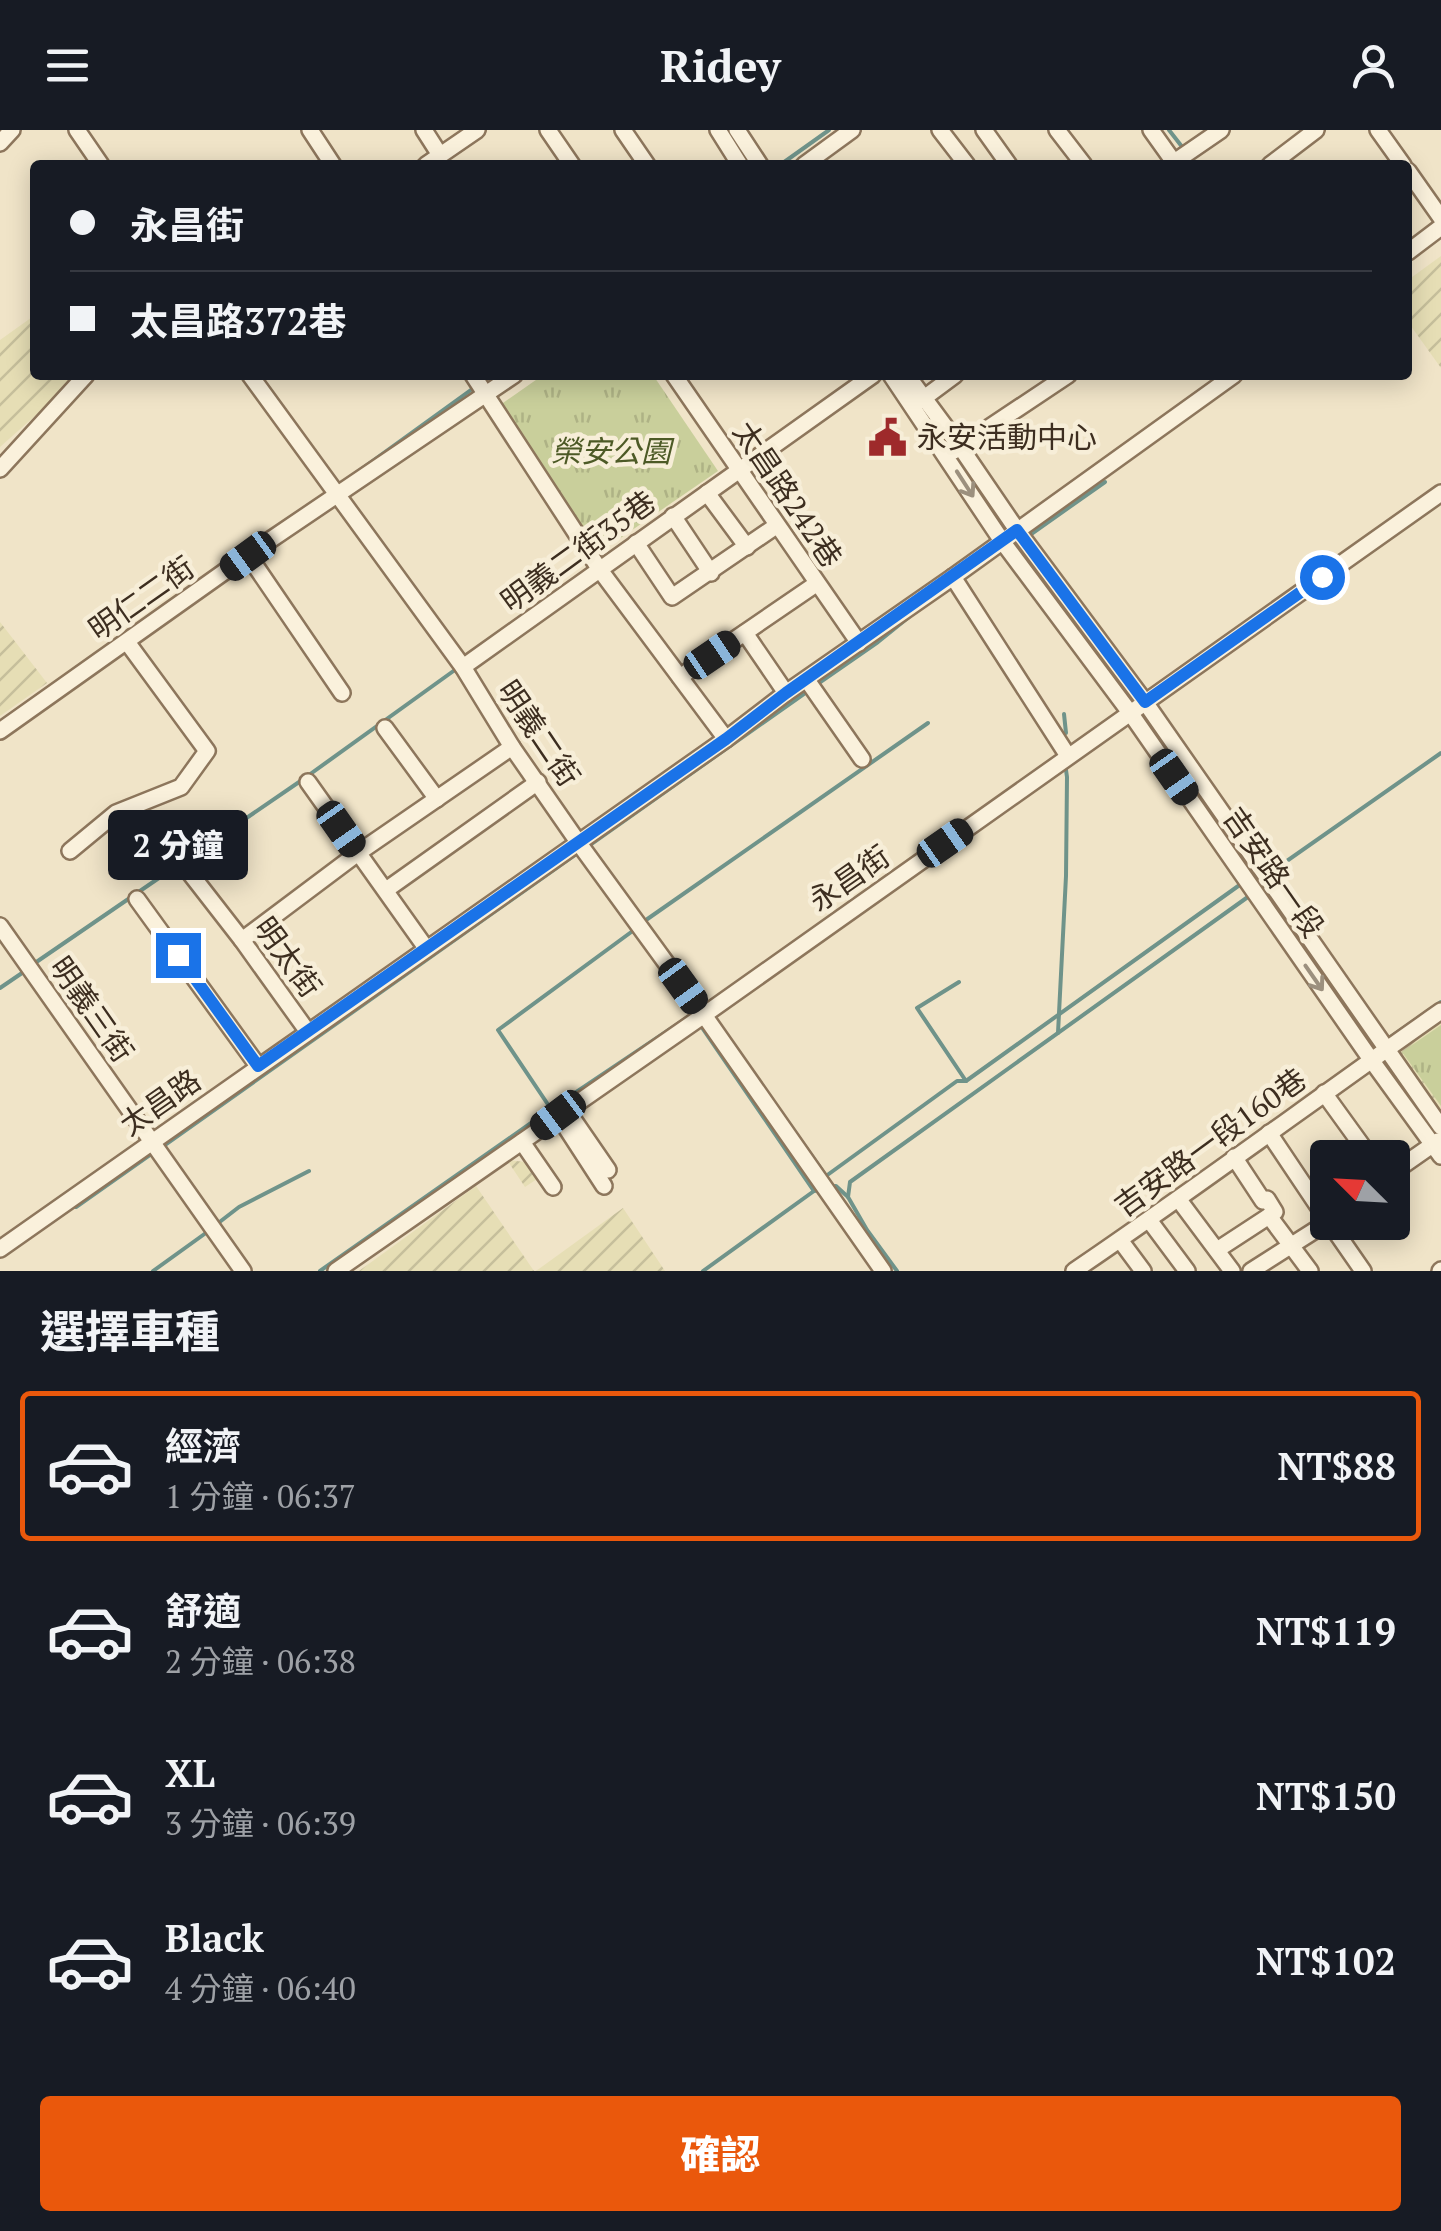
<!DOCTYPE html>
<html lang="zh-TW">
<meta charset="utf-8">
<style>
:root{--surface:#171b24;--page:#20242c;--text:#f1f3f6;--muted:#9ea1a6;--line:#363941;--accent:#ea580c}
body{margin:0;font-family:"PT Serif","Noto Sans TC",serif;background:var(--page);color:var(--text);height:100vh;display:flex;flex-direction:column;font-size:38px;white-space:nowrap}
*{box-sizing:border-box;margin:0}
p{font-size:32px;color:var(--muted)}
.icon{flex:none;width:55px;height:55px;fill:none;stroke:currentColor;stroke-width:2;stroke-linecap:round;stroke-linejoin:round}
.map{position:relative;height:1141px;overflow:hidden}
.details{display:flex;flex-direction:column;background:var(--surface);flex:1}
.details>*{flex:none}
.hud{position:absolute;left:30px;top:30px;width:1382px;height:220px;border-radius:10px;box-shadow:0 5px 25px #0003;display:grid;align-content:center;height:220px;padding:0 40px;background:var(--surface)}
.needle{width:65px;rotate:294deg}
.tools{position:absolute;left:1310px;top:1010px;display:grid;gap:20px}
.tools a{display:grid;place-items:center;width:100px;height:100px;border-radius:10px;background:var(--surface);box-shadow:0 5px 25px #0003;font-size:50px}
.end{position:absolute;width:45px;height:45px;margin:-22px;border:12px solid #1a73e8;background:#fff;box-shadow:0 0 0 5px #fff}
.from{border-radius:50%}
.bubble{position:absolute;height:70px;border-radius:10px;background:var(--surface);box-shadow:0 5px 25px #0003;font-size:32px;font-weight:800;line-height:70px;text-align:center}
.car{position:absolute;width:30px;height:60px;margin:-30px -15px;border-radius:12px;box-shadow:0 0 8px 2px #0007;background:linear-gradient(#222 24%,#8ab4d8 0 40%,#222 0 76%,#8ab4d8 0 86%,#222 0)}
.hud b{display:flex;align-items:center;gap:35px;height:95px;font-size:38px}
.hud b+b{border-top:2px solid var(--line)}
.hud i{width:25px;height:25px;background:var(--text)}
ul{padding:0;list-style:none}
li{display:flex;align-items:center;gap:30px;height:150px;margin:0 20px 15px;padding:0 20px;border:5px solid transparent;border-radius:10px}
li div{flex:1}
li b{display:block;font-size:38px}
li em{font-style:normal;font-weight:800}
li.selected{border-color:var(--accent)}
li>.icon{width:90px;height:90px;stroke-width:1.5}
h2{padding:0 40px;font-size:45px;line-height:120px}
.primary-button{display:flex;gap:20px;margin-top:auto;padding:20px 40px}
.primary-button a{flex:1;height:115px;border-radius:10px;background:var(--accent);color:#fff;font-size:40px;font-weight:800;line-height:115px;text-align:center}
header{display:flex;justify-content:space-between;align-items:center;height:130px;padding:0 40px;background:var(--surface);font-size:45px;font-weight:800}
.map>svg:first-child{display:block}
.farmland{fill:url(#farmland-furrows)}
.grass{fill:url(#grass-tufts)}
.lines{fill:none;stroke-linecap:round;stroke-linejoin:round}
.stream{stroke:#6f938a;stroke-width:4}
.minor-casing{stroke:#8d765c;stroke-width:20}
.minor{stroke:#faf1dc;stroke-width:15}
.oneway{stroke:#9c907e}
.route{stroke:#1a73e8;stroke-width:12}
.labels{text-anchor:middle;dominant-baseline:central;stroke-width:9;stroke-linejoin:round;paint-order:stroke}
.poi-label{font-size:30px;fill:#3d2e20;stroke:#f7eed8;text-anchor:start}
.park-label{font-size:30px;font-style:italic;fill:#4d5a26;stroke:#f7eed8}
.street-label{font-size:30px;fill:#3d2e20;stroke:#f7eed8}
</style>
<header><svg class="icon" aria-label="menu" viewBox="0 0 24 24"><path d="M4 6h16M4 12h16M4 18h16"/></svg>Ridey<svg class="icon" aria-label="person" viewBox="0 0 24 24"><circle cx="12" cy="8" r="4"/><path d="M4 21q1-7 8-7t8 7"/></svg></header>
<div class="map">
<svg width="1441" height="1141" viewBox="0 0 1441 1141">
<defs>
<pattern id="farmland-furrows" width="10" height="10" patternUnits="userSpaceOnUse" patternTransform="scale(2.5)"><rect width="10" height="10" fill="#e6deb5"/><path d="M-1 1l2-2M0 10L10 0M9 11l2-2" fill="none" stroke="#c6bf9b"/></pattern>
<pattern id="grass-tufts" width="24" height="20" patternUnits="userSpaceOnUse" patternTransform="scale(2.5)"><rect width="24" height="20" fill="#c9cf9b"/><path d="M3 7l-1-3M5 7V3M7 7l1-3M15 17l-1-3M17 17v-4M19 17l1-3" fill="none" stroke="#aeb285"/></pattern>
</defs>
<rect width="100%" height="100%" fill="#f0e4c8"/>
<g class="farmland">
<polygon points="1441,126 1441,238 1408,192 1408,150"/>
<polygon points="35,185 35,245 81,245 0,317 0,210"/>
<polygon points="0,492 47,553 0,586"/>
<polygon points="1441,890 1441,982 1398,921"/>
<polygon points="507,1030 525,1032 537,1049 525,1057"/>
<polygon points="476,1056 534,1141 359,1141"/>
<polygon points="623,1078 665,1141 536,1141"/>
</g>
<g class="grass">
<polygon points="543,245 653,245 718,341 590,429 493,280"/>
<polygon points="1441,895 1441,976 1402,922"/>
</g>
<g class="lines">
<g class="stream">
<polyline points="1169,0 1183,18"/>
<polyline points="780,35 829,0"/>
<polyline points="349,348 475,257"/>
<polyline points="1027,407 1105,352"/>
<polyline points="816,555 878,512 909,487"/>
<polyline points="1064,584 1066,603"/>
<polyline points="587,717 808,561"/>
<polyline points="1271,742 1441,623"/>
<polyline points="646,790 928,593"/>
<polyline points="32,835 302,650 459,537"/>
<polyline points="959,852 917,878 966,951"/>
<polyline points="0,858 25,841"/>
<polyline points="699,893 814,1061"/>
<polyline points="1058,903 1066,746 1067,647 1065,633"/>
<polyline points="1385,911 1441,872"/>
<polyline points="767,963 826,1046 957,951 966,951 1241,754"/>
<polyline points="551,979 498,900 634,800"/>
<polyline points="162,1017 579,722"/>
<polyline points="831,1057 836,1056 848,1067 867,1100 897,1141"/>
<polyline points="848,1067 850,1052 1252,764"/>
<polyline points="76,1077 154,1022"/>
<polyline points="217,1094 239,1077 309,1041"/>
<polyline points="153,1141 210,1100"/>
<polyline points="320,1141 551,979 694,883"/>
<polyline points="703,1141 814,1061 822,1059"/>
</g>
<defs>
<g id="minor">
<polyline points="77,0 101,35"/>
<polyline points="310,0 333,35"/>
<polyline points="424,0 440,25"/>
<polyline points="548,0 572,35"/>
<polyline points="623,0 647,35"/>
<polyline points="718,0 740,35"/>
<polyline points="737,0 760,35"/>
<polyline points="940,0 967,35"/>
<polyline points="984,0 1009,35"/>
<polyline points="1057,0 1084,35"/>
<polyline points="1151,0 1176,35"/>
<polyline points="1378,0 1403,35"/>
<polyline points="0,13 12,0"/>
<polyline points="426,35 477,0"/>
<polyline points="804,35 852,0"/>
<polyline points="1170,35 1221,0"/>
<polyline points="1270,35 1316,0"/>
<polyline points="1408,41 1441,88"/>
<polyline points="1408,122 1441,97"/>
<polyline points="250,245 463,537 512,617 578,712 704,885 883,1141"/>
<polyline points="473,245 600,440 726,609"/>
<polyline points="674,245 859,513"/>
<polyline points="891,245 1002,411 1131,584 1372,931 1441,1026"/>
<polyline points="907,245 961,318 1017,400 1145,572 1441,997"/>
<polyline points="920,271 955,245"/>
<polyline points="954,321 1068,245"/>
<polyline points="0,339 86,245"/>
<polyline points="707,363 747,417"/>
<polyline points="673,386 711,443"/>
<polyline points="636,413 672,467 776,396"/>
<polyline points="248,425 342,563"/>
<polyline points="953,447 1068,626"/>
<polyline points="745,503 786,563"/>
<polyline points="463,537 873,245"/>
<polyline points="680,547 816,454"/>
<polyline points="807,550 862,629"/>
<polyline points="385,598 437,669"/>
<polyline points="0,601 248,425 514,245"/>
<polyline points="308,652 426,818"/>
<polyline points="70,721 116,683 181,657 207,621 127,512"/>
<polyline points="186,738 242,810 308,902"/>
<polyline points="386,760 538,652"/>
<polyline points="137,769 258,936"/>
<polyline points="0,796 243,1141"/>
<polyline points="242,810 358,723 512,617"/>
<polyline points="1324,963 1371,1028"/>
<polyline points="566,979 608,1040"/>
<polyline points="558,985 604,1056"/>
<polyline points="1269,1003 1328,1091"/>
<polyline points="522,1012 553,1057"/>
<polyline points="1234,1027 1263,1071 1267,1069 1275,1082 1269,1086 1310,1141"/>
<polyline points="1392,1043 1438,1011"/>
<polyline points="1179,1070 1232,1141"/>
<polyline points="1149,1090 1187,1141"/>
<polyline points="1329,1092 1363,1141"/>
<polyline points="1120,1110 1143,1141"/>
<polyline points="0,1119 726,609 786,563 953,447 1234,245"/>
<polyline points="1217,1120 1269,1086"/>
<polyline points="336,1141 704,885 1441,363"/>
<path d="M1074 1141C1198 1057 1318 967 1441 881"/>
<polyline points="1251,1141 1328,1092"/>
<polyline points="1440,1141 1441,1140"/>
</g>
</defs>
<use href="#minor" class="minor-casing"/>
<use href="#minor" class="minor"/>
</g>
<defs><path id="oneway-shaft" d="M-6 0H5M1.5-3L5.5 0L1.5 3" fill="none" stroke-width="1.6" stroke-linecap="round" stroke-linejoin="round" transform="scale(2.5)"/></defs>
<g class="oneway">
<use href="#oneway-shaft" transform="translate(965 354) rotate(57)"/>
<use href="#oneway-shaft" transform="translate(1314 848) rotate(55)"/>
</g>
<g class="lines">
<polyline class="route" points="178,825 258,936 726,609 786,563 1017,400 1145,572 1322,447"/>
</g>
<defs>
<symbol id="civic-bare" viewBox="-9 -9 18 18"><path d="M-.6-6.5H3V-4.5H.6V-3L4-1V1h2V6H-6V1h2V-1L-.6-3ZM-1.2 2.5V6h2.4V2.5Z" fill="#9e2a2b" stroke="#f7eed8" stroke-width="2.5" paint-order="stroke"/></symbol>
</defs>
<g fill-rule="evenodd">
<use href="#civic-bare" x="860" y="280" width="55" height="55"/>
</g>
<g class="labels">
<g class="poi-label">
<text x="917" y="307">永安活動中心</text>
</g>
<g class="park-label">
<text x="611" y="321">榮安公園</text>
</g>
<g class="street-label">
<text transform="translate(788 364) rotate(56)">太昌路242巷</text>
<text transform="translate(578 421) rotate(-36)">明義二街35巷</text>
<text transform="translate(141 468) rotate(-35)">明仁二街</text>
<text transform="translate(539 603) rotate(56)">明義二街</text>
<text transform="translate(1274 742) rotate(55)">吉安路一段</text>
<text transform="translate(849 748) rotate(-35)">永昌街</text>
<text transform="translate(288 827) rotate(54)">明太街</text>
<text transform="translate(92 879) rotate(55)">明義三街</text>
<text transform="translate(160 972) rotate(-35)">太昌路</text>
<text transform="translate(1210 1012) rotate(-36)">吉安路一段160巷</text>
</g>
</g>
</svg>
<div class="tools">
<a><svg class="needle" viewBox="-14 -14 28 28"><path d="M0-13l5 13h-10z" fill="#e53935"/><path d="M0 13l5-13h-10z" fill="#9ea1a6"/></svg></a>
</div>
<i class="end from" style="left:1322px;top:447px"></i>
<i class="end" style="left:178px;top:825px"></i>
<div class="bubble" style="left:108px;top:680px;width:140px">2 分鐘</div>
<i class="car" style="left:248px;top:426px;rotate:234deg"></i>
<i class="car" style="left:712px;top:525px;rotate:56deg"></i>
<i class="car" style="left:1174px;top:647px;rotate:145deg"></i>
<i class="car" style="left:341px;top:699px;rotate:145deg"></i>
<i class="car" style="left:945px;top:713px;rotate:55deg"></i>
<i class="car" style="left:683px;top:856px;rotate:144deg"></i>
<i class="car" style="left:558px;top:985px;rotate:233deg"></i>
<div class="hud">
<b><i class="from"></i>永昌街</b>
<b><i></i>太昌路372巷</b>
</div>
</div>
<section class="details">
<h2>選擇車種</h2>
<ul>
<li class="selected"><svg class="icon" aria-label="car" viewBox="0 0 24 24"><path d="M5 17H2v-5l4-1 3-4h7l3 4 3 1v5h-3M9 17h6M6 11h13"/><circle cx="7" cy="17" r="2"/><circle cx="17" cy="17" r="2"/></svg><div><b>經濟</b><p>1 分鐘 · 06:37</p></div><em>NT$88</em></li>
<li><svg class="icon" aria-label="car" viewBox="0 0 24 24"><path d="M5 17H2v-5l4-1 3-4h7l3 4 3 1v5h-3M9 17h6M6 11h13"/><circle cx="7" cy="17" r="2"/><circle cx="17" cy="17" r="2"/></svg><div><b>舒適</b><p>2 分鐘 · 06:38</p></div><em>NT$119</em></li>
<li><svg class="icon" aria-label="car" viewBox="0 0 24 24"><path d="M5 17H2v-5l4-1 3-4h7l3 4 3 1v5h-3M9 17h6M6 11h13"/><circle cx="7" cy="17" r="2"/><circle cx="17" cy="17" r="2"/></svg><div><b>XL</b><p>3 分鐘 · 06:39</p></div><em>NT$150</em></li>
<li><svg class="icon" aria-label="car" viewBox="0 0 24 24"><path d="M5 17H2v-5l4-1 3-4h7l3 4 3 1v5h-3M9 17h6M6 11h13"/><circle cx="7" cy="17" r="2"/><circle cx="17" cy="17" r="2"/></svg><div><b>Black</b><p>4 分鐘 · 06:40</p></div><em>NT$102</em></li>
</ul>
<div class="primary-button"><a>確認</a></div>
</section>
